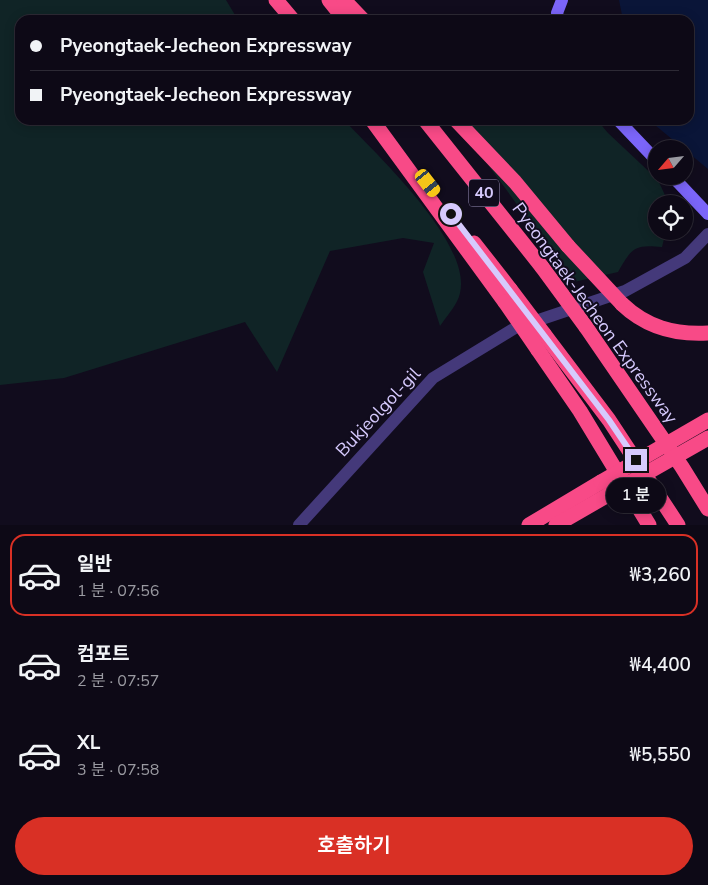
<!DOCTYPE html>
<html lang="ko">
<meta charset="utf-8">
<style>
:root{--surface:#0d0916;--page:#1b1723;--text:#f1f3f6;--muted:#9a9aa1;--line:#2d2a35;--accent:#d93025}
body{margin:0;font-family:"Nunito Sans","Noto Sans KR",sans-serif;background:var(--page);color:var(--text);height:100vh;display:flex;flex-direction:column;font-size:19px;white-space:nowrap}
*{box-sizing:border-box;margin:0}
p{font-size:16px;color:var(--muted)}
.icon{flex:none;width:28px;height:28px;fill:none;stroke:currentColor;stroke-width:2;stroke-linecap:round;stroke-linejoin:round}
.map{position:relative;height:525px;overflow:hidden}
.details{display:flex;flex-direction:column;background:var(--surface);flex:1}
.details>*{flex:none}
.hud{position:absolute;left:15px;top:15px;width:679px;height:110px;border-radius:15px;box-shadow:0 2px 12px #0003,0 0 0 1px var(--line);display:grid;align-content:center;height:110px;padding:0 15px;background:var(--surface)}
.needle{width:32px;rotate:242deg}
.fabs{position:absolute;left:648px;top:140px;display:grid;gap:10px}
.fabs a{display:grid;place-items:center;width:45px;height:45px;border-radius:50%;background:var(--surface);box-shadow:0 2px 12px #0003,0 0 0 1px var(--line);font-size:25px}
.end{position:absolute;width:22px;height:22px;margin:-11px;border:6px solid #d6cafd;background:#111;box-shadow:0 0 0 2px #111}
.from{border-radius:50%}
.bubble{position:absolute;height:35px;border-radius:18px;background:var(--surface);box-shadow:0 2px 12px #0003,0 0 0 1px var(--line);font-size:16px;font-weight:600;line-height:35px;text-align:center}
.car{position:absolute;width:15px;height:30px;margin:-15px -8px;border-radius:6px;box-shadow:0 0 4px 1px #0007;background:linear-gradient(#f5c518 24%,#345 0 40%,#f5c518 0 76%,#345 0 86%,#f5c518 0)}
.hud b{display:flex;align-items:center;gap:18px;height:48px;font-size:19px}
.hud b+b{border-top:1px solid var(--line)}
.hud i{width:12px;height:12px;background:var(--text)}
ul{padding:9px 0 0;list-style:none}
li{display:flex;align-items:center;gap:15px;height:82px;margin:0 10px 8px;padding:0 5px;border:2px solid transparent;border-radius:15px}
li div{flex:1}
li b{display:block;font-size:19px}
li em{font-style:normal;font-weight:600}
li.on{border-color:var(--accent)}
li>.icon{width:45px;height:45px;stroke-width:1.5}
.cta{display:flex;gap:10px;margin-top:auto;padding:10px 15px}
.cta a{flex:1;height:58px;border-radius:30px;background:var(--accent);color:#fff;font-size:20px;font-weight:600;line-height:58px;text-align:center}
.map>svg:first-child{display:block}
.green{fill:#102426}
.water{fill:#0a1538}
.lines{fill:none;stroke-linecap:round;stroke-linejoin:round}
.minor{stroke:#44397a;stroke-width:12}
.secondary{stroke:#7b65f9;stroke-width:12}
.motorway{stroke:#f84a87;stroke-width:15}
.motorway-bridge{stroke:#f84a87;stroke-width:15}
.route{stroke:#d6cafd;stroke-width:6}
.labels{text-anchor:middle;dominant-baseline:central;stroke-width:4;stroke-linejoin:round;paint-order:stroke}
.shield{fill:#110c1d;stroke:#9b91ba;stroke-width:1}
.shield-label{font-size:16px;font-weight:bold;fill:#d6cafd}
.street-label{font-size:18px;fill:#d6cafd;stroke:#110c1d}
</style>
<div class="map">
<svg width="708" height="525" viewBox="0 0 708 525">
<rect width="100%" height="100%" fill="#110c1d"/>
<g class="green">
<path d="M0 0H226L238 20H20V120H344C377 155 472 243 460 293 458 304 446 317 440 326L423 272 434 243 403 238 330 251 277 372 245 322 64 378 0 385Z"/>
<path d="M455 120H597L608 133 658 180 669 204H656V231H666L662 247C634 244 632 248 618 272L574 282Z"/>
</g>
<polygon class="water" points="619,0 708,0 708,169 649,120 689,120 689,20 623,20"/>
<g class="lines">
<polyline class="minor" points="299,525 433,378 515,328 625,291 685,258 708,234"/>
<g class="secondary">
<polyline points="559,20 557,13 562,0"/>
<polyline points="618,120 656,160"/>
<polyline points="672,176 708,214"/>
</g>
<g class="motorway">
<polyline points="276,0 293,20"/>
<polyline points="329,0 345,20"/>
<polyline points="344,0 363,20"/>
<polyline points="372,120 505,302"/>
<polyline points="425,120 542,267"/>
<polyline points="456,120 515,182 568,246"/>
<polyline points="474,243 510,289"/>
<path d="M622 304C646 327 674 335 708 333"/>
<polyline points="586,327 682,467 708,509"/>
<polyline points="544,334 609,420 678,525"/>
<polyline points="538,350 580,411 649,525"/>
<polyline points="529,525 601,482"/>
<polyline points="556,525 608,495"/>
</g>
<g class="motorway-bridge">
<polyline points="568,246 622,304"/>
<polyline points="542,267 586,327"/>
<polyline points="510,289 544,334"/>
<polyline points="505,302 538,350"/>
<polyline points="601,482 708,420"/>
<polyline points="608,495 708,438"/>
</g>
</g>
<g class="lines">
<polyline class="route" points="451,214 609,420 636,460"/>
</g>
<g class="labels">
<rect class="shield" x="469" y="179.5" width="30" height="27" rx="4"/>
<g class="shield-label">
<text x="484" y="193">40</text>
</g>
<g class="street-label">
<text transform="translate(595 313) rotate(54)">Pyeongtaek-Jecheon Expressway</text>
<text transform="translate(378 412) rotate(-47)">Bukjeolgol-gil</text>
</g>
</g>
</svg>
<div class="fabs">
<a><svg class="needle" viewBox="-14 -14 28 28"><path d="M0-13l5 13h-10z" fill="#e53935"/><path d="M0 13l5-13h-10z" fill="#9a9aa1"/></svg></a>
<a><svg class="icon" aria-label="locate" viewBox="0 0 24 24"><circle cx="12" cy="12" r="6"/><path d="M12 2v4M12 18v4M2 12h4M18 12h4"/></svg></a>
</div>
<i class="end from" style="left:451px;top:214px"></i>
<i class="end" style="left:636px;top:460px"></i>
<div class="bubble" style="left:606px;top:478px;width:60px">1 분</div>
<i class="car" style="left:428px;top:183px;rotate:142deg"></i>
<div class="hud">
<b><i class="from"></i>Pyeongtaek-Jecheon Expressway</b>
<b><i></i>Pyeongtaek-Jecheon Expressway</b>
</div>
</div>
<section class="details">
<ul>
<li class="on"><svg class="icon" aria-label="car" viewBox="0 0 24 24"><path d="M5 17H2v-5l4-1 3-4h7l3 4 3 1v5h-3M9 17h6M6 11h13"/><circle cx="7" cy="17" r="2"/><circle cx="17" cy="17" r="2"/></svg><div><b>일반</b><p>1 분 · 07:56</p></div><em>₩3,260</em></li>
<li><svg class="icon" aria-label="car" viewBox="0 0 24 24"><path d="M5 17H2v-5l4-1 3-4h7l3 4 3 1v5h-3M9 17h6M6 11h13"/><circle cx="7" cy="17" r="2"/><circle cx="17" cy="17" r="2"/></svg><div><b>컴포트</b><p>2 분 · 07:57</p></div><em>₩4,400</em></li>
<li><svg class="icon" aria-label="car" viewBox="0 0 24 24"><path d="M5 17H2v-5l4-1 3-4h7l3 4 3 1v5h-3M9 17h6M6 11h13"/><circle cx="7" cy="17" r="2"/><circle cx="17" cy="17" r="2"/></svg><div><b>XL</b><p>3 분 · 07:58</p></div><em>₩5,550</em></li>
</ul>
<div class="cta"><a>호출하기</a></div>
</section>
